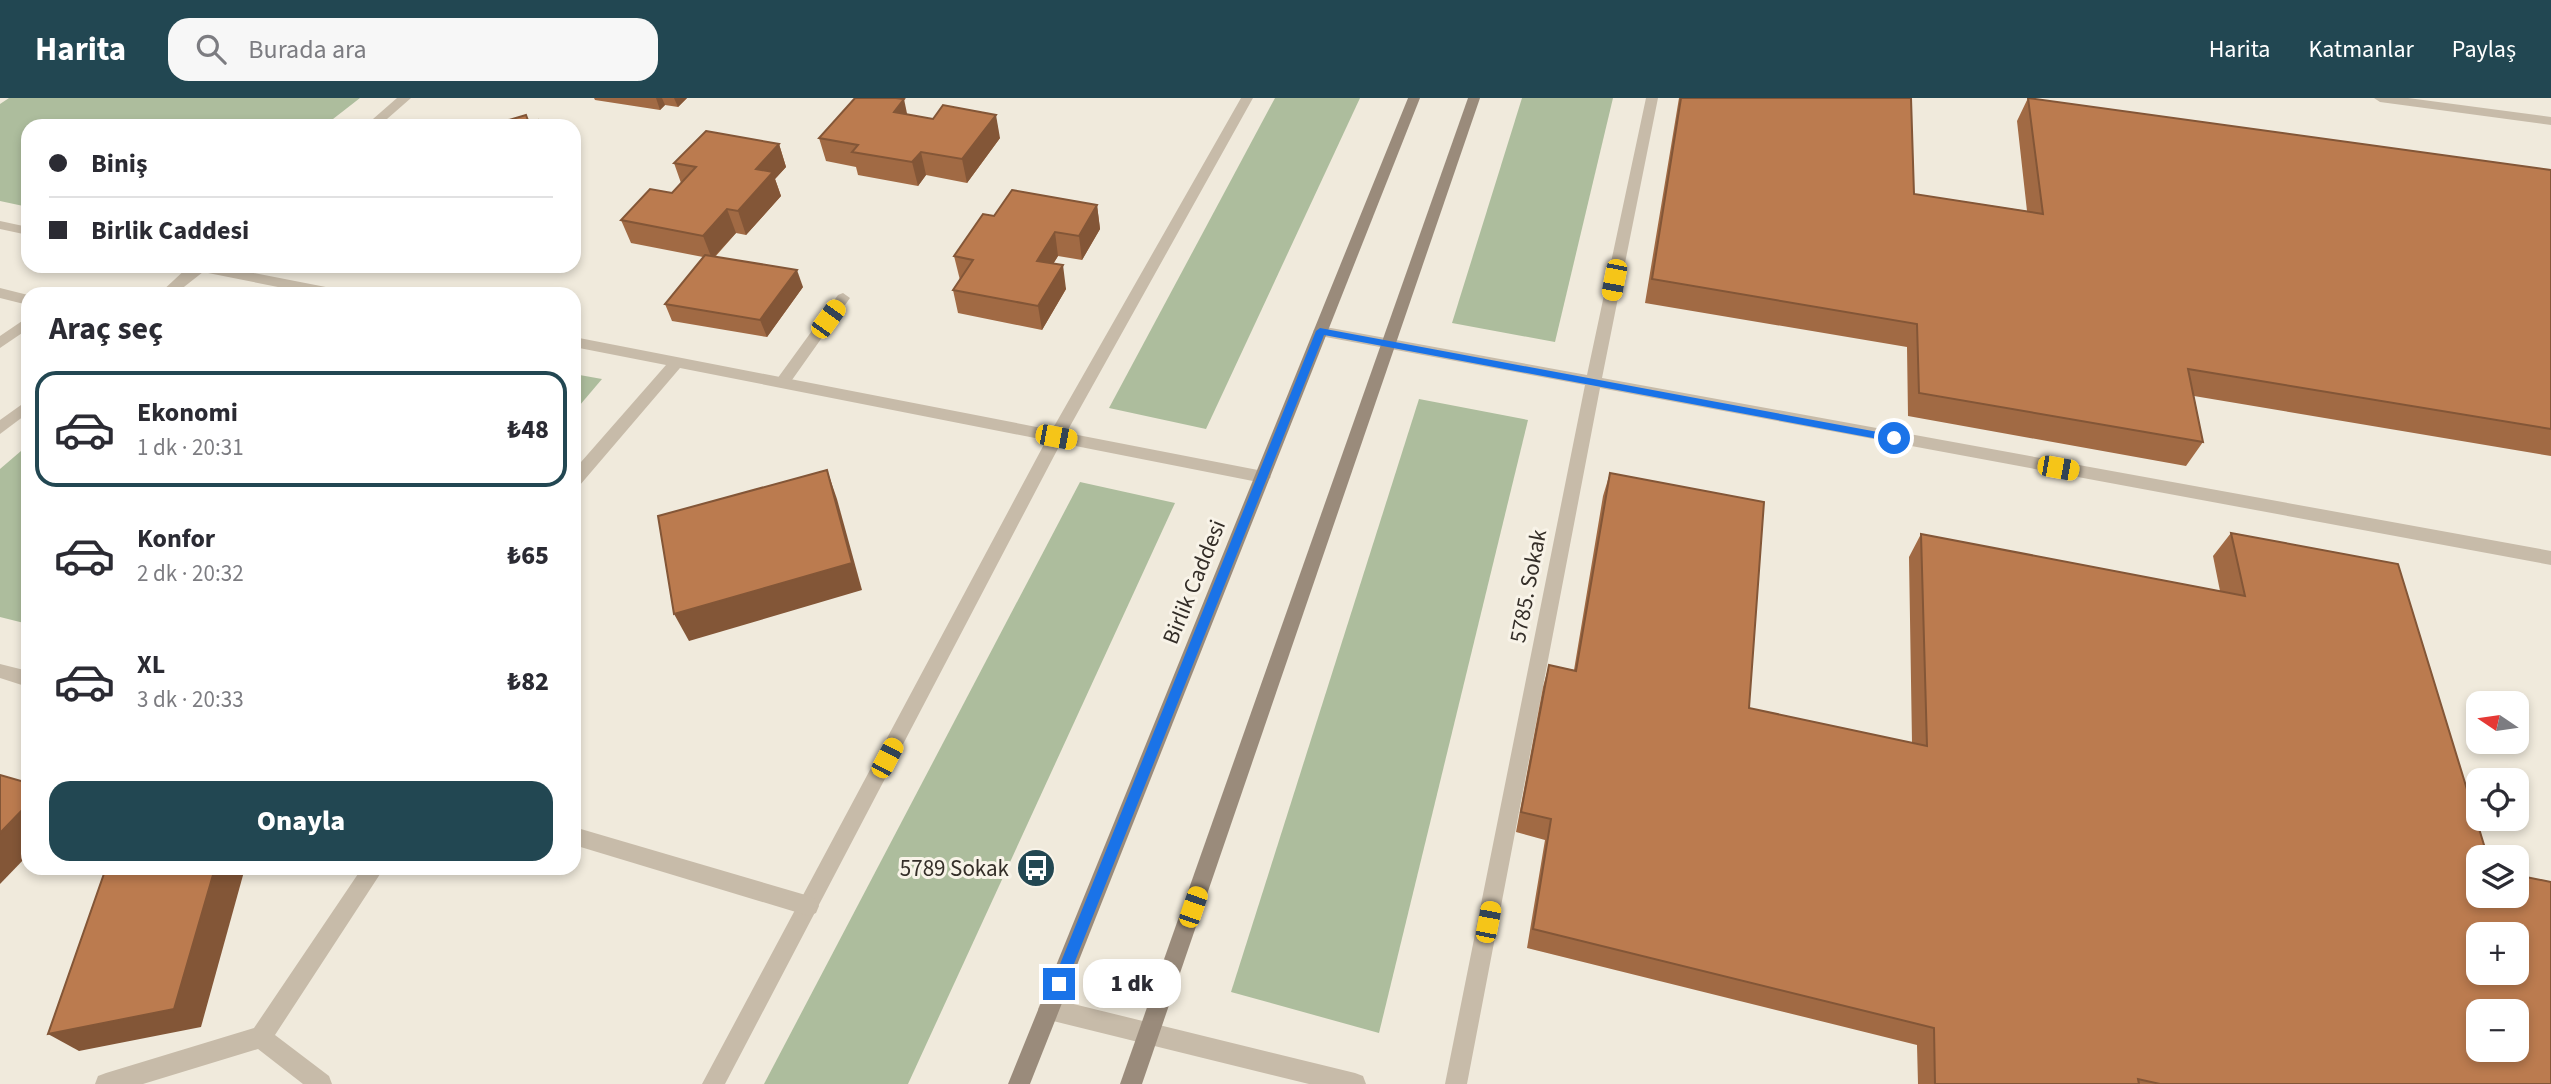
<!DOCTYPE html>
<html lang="tr">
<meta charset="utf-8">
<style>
:root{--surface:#fff;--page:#f7f7f7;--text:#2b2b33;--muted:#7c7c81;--line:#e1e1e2;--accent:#224752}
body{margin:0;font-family:"Source Sans 3",sans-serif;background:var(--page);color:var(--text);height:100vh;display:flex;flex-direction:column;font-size:26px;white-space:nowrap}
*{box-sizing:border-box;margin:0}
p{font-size:23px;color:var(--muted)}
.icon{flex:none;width:38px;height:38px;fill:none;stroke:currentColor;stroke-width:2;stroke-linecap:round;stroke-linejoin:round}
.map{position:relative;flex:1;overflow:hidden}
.drawer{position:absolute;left:21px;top:189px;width:560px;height:588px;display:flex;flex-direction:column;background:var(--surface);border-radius:21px;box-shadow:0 4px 10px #0003}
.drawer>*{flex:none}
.banner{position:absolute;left:21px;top:21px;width:560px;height:154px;border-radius:21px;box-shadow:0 4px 10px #0003;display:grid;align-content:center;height:154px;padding:0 28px;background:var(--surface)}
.needle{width:46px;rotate:283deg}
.tools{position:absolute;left:2466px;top:593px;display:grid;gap:14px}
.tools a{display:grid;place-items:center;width:63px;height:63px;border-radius:14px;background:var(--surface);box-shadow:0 4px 10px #0003;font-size:35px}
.end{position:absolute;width:32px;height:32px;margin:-16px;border:9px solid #1a73e8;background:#fff;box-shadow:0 0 0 4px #fff}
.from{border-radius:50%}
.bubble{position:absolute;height:49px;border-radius:21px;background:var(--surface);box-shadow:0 4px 10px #0003;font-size:23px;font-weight:800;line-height:49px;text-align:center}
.car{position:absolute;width:21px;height:42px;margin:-21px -10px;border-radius:9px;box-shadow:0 0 5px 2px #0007;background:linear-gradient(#f5c518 24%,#345 0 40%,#f5c518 0 76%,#345 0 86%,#f5c518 0)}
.banner b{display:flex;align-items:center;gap:24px;height:66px;font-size:26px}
.banner b+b{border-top:2px solid var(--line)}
.banner i{width:18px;height:18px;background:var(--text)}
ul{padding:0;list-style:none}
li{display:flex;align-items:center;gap:21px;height:116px;margin:0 14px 10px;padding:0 14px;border:4px solid transparent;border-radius:21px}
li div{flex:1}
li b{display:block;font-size:26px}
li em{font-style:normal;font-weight:800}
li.current{border-color:var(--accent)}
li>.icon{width:63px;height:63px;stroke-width:1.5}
h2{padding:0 28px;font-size:32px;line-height:84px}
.cta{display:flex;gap:14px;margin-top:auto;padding:14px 28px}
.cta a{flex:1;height:80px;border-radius:21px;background:var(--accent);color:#fff;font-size:28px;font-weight:800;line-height:80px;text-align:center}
header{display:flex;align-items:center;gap:42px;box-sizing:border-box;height:98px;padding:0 35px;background:var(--accent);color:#fff}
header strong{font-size:33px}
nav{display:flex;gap:38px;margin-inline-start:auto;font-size:24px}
.search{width:490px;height:63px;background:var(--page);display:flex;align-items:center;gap:18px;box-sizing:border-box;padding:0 24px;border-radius:21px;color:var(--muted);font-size:26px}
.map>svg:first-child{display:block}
.green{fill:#adbd9d}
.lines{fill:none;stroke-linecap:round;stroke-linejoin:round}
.lane{fill:#c7bba9;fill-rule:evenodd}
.street{fill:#c7bba9;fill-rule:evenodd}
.secondary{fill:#9a8b7b;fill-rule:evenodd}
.wall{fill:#a16a44}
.shaded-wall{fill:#835637}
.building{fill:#bb7b4f;stroke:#835637;stroke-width:2;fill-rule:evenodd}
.route{fill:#1a73e8}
.labels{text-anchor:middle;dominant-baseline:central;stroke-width:6;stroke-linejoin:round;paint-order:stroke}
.street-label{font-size:23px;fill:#342e28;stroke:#f8f3e8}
.poi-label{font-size:23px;fill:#342e28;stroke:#f8f3e8;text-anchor:end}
</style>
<header>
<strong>Harita</strong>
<div class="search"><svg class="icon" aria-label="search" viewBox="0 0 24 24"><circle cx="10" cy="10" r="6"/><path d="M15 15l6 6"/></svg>Burada ara</div>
<nav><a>Harita</a><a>Katmanlar</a><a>Paylaş</a></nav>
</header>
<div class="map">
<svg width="2551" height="986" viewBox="0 0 2551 986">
<rect width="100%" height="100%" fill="#f0eadc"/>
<g class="green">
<polygon points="9,0 360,0 324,28 28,28 28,109 0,103 0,6"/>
<polygon points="1275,0 1360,0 1206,331 1109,310"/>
<polygon points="1522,0 1613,0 1555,244 1452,225"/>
<polygon points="574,276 602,281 574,314"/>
<polygon points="1419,301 1528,322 1379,935 1231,894"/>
<polygon points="28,347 28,526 0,519 0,371"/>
<polygon points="1080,384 1175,405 908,986 764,986"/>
</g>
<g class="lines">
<g class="lane">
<polygon points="1241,0 1253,0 1064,339 725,986 702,986 1048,339"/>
<polygon points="0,190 28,197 28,207 0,200"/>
<polygon points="843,195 850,200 787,289 777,289 774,285 777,281 838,197"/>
<polygon points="28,219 28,231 0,250 0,238"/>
<polygon points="362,770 384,770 275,937 329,978 332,986 303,986 258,951 143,986 95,986 98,978 106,975 254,930"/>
</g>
<g class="street">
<polygon points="397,0 411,0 379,28 365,28"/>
<polygon points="1646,0 1658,0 1602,280 2551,453 2551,467 1600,290 1467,986 1445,986 1585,287 1320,238 1313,233 1320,228 1587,277"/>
<polygon points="2374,0 2408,0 2551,19 2551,27 2380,4"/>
<polygon points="0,123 28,129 28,137 0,131"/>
<polygon points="189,168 218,168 336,191 343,196 313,196 203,174 175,196 159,196"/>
<polygon points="574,239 1263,373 1271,379 1263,385 680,270 580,387 574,389 574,372 666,267 574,249"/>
<polygon points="28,302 28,315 0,336 0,322"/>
<polygon points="0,566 28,573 28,589 0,580"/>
<polygon points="574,729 809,798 816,801 819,808 816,815 809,818 574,747"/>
<polygon points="1049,900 1355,975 1363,978 1366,986 1309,986 1049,922 1041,918 1038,911 1041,904"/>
</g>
<g class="secondary">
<polygon points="1408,0 1420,0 1030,986 1008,986"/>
<polygon points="1468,0 1480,0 1142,986 1120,986"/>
</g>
</g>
<g class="wall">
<polygon points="594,0 687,0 678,9 665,7 660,12 595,2"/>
<polygon points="1679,0 1911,0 1914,96 2027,113 2017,23 2028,0 2551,72 2551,358 2194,298 2203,344 2186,368 1908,318 1907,249 1645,205"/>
<polygon points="907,16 1000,40 967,85 926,77 918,88 858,77 856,69 826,63 819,40"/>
<polygon points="779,46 786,69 775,81 781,98 746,137 736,135 715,159 803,189 767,239 672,223 665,206 703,159 631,145 621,122 672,95 681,85 674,65"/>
<polygon points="1097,107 1100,131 1082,162 1058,158 1053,166 1066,191 1042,232 958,215 953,192 960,182 954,158 994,118"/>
<polygon points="1610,375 1749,610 1912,645 1909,459 1921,436 2220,493 2213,458 2231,435 2551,986 1918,986 1917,947 1527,850 1545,742 1516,734 1543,589 1549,567 1574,572 1603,398"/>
</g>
<g class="shaded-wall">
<polygon points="656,0 662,0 665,7 660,12"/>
<polygon points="674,0 687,0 678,9"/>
<polygon points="904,1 909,25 894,14"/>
<polygon points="996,17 1000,40 967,85 962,61"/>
<polygon points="779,46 786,69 775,81 781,98 746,137 738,113 756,71"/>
<polygon points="921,54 926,77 918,88 912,64"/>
<polygon points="1097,107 1100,131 1082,162 1079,138"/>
<polygon points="727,111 736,135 712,161 703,138"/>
<polygon points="1055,134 1058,158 1041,186 1037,163"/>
<polygon points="1063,167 1066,191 1042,232 1038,208"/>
<polygon points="797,172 803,189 767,239 760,222"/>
<polygon points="827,372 837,401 862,492 689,543 674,516"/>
<polygon points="28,706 28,757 0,786 0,735"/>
<polygon points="215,770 245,770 201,929 79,953 48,936"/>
</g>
<g class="building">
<polygon points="855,0 896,0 904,1 894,14 933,21 943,7 996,17 962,61 921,54 912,64 852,54 858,47 819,40"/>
<polygon points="1681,0 1911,0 1914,96 2043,116 2028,0 2551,72 2551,331 2188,271 2203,344 1919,295 1917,226 1652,181"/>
<polygon points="526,17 529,25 538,22 542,28 488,28"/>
<polygon points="706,33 779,46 756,71 773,74 738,113 727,111 703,138 621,122 650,91 672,95 696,69 674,65"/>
<polygon points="1012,92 1097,107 1079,138 1055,134 1037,163 1063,167 1038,208 953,192 973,162 954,158 983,116 994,118"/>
<polygon points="705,157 797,172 760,222 665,206"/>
<polygon points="827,372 852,465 674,516 658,418"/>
<path d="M1610 375 1764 404 1749 610 1927 648 1921 436 2245 498 2231 435 2398 466 2488 760H2478V798H2516V777L2551 784V986H2160L2138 981 2139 986H1935L1934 930 1533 831 1551 721 1521 714 1549 567 1576 573ZM2478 836H2516V875H2478ZM2478 914H2516V952H2478Z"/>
<polygon points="0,677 28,685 28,706 0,735"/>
<polygon points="106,770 215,770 174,911 48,936"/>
</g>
<polygon class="route" points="1320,230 1894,337 1899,340 1894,344 1324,237 1066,886 1059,892 1054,890 1052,886 1316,233"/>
<defs>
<symbol id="bus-disc" viewBox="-11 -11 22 22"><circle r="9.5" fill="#224752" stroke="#f8f3e8"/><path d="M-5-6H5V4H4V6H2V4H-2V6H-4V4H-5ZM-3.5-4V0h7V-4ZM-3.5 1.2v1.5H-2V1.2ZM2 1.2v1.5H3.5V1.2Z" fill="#fff"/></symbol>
</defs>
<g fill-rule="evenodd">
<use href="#bus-disc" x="1014" y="748" width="44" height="44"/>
</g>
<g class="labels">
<g class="street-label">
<text transform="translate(1194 484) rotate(-68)">Birlik Caddesi</text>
<text transform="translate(1528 488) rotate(-79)">5785. Sokak</text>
</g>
<g class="poi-label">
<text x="1009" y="770">5789 Sokak</text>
</g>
</g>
</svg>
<div class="tools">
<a><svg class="needle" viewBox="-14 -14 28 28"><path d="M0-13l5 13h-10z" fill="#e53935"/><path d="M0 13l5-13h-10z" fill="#7c7c81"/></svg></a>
<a><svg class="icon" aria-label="locate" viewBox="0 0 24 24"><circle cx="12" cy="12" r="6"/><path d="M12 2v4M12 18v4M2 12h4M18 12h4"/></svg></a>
<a><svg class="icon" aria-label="layers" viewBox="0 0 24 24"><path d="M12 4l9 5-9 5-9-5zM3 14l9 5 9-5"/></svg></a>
<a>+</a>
<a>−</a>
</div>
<i class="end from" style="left:1894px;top:340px"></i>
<i class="end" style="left:1059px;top:886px"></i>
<div class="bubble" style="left:1083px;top:861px;width:98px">1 dk</div>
<i class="car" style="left:1614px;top:182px;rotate:191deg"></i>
<i class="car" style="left:828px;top:221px;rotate:36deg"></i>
<i class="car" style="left:1056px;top:339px;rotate:101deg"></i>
<i class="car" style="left:2058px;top:370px;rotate:100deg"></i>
<i class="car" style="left:887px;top:660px;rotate:28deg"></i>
<i class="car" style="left:1193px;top:809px;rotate:19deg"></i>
<i class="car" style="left:1488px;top:824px;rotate:11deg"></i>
<div class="banner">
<b><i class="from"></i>Biniş</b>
<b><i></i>Birlik Caddesi</b>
</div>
<section class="drawer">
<h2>Araç seç</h2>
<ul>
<li class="current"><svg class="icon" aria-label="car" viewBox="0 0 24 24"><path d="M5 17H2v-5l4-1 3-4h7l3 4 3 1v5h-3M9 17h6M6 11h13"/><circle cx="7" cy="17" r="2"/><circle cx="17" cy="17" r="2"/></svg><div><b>Ekonomi</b><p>1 dk · 20:31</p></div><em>₺48</em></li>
<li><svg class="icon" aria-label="car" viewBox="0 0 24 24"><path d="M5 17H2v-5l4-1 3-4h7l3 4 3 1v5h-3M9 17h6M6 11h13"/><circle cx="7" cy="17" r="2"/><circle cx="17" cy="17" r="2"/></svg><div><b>Konfor</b><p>2 dk · 20:32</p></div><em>₺65</em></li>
<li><svg class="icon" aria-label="car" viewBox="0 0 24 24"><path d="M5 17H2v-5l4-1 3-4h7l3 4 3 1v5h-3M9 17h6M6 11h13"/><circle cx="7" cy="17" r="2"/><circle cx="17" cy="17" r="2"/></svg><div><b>XL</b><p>3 dk · 20:33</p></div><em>₺82</em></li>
</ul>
<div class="cta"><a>Onayla</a></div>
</section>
</div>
